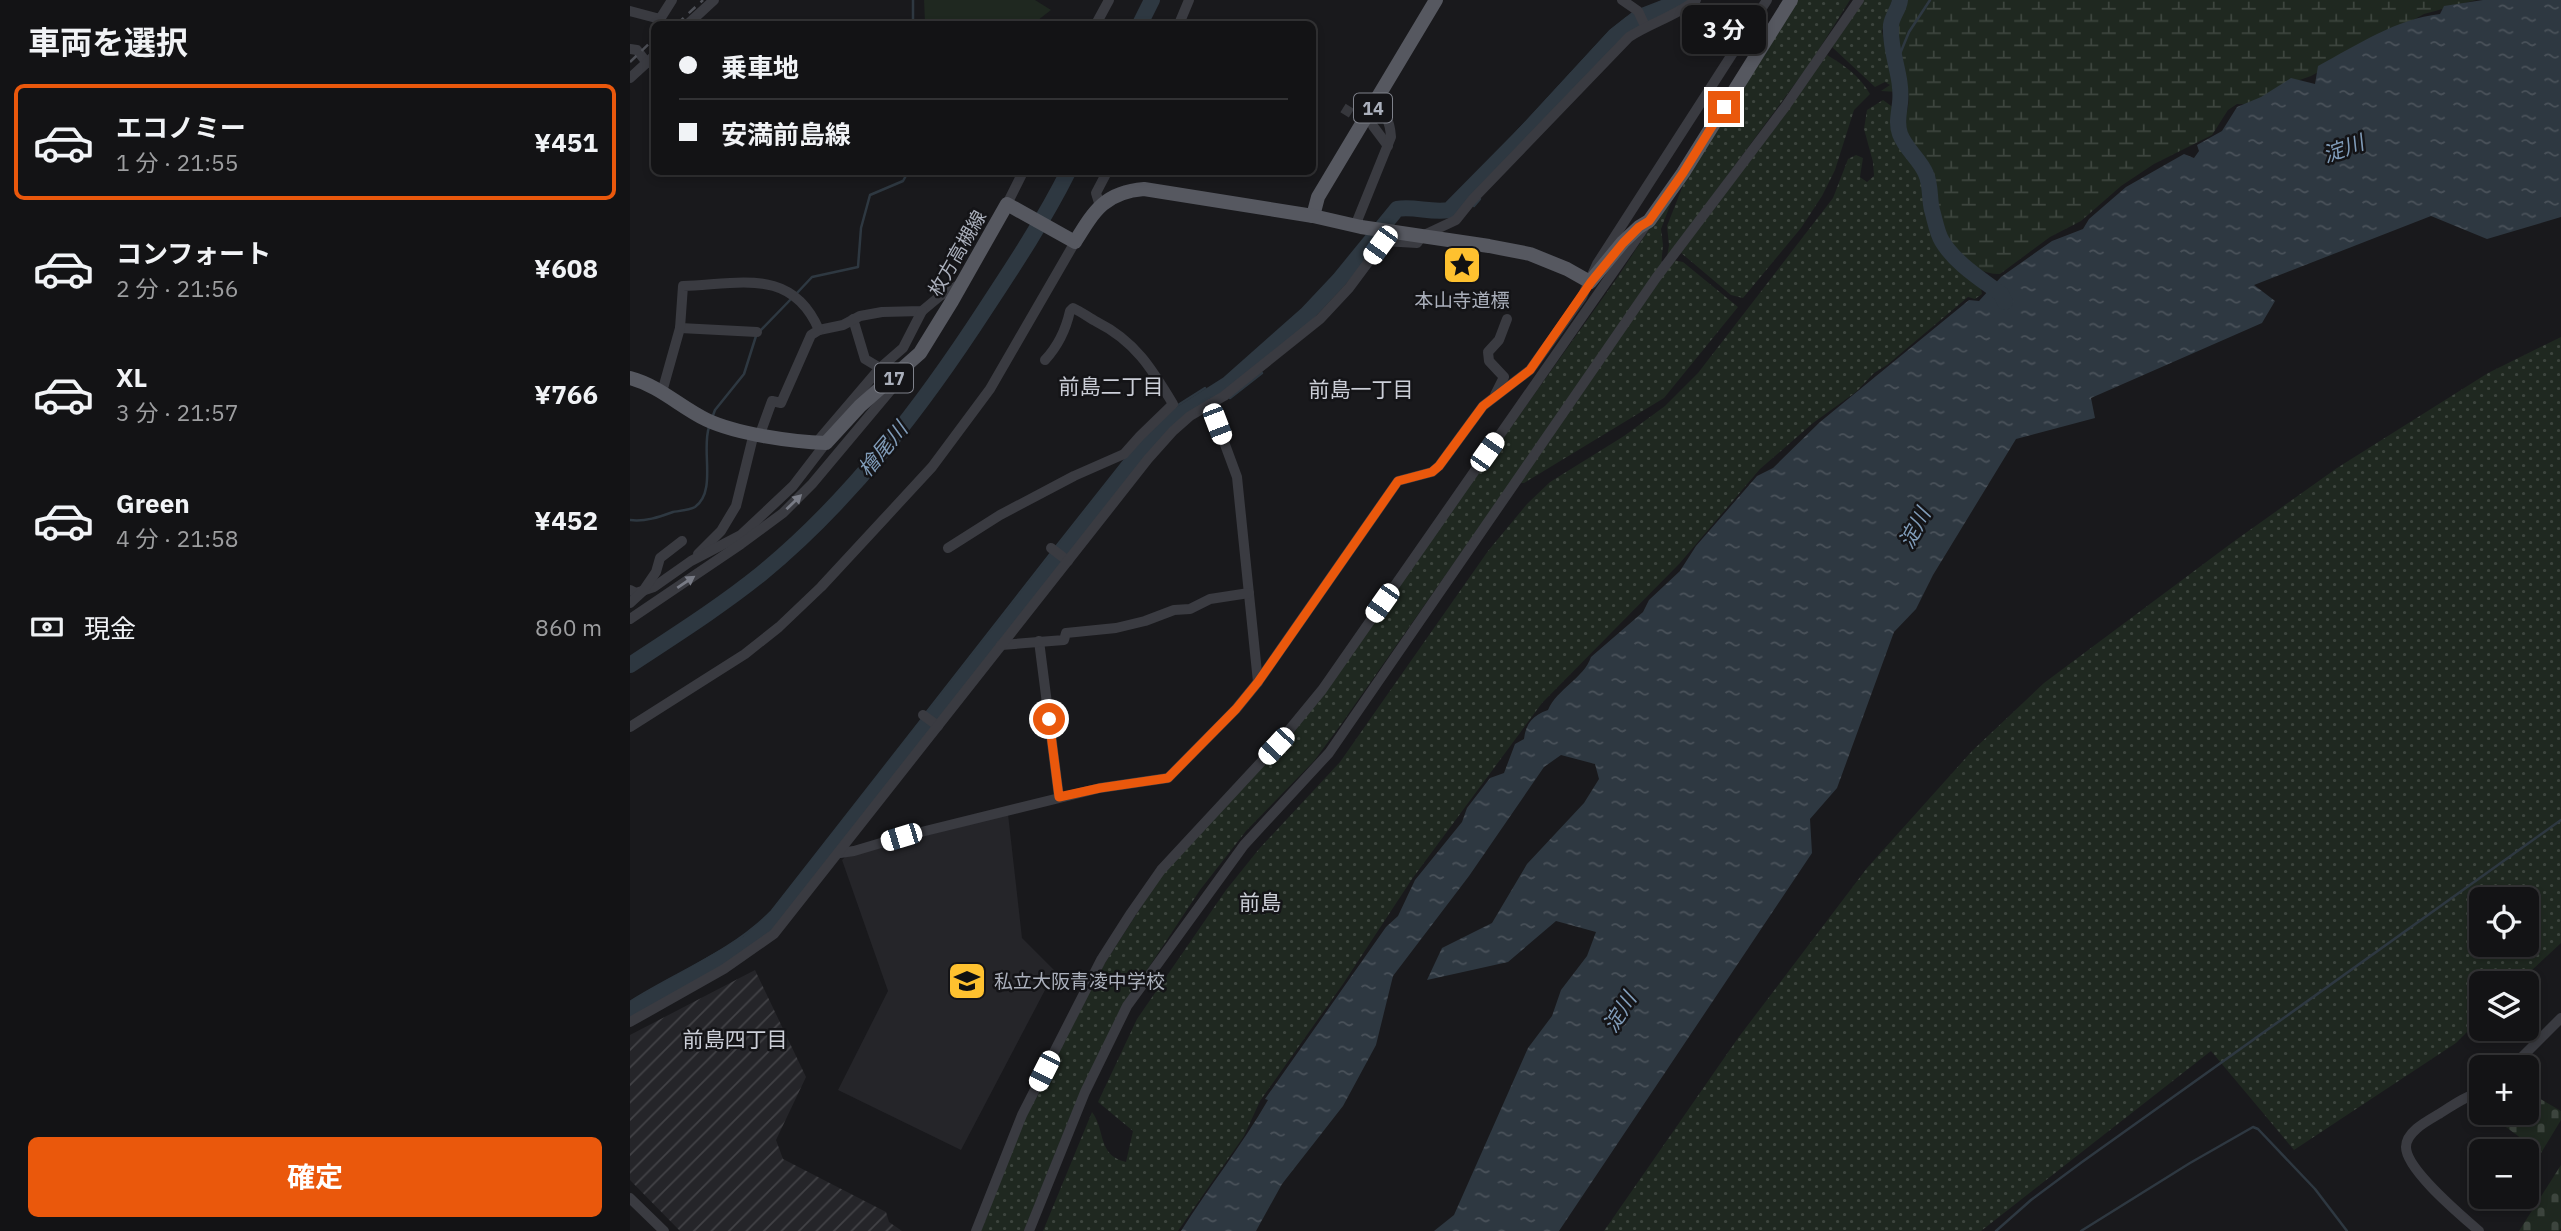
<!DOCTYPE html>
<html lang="ja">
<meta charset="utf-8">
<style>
:root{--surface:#131315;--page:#202022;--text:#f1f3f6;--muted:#9d9ea0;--line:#323234;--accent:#ea580c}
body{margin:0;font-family:"IBM Plex Sans","Noto Sans JP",sans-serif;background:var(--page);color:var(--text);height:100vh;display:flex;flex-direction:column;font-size:26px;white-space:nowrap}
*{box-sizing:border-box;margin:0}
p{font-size:23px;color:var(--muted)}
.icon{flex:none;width:38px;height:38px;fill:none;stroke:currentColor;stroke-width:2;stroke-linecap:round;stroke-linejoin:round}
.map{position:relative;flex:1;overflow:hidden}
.panel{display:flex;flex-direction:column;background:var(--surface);width:630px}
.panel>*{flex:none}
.guide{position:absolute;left:21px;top:21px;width:665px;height:154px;border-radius:10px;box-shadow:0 4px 10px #0003,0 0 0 2px var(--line);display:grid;align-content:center;height:154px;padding:0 28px;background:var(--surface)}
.tools{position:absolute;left:1839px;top:887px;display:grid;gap:14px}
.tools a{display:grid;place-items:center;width:70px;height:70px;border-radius:10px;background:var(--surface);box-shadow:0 4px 10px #0003,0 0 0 2px var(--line);font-size:35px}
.end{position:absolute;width:32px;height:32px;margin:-16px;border:9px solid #ea580c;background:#fff;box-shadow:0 0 0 4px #fff}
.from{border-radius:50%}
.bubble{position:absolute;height:49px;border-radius:10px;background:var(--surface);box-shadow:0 4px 10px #0003,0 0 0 2px var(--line);font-size:23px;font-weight:700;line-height:49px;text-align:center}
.car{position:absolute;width:21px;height:42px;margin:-21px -10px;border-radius:9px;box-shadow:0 0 5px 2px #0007;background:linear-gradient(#fff 24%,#345 0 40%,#fff 0 76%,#345 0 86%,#fff 0)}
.guide b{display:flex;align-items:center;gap:24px;height:66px;font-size:26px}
.guide b+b{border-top:2px solid var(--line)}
.guide i{width:18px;height:18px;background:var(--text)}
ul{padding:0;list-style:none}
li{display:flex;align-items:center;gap:21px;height:116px;margin:0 14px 10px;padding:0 14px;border:4px solid transparent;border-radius:10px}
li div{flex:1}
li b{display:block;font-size:26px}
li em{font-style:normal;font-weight:700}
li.current{border-color:var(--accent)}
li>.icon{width:63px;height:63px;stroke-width:1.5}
h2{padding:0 28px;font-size:32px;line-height:84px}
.pay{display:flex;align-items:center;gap:18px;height:77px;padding:0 28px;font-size:26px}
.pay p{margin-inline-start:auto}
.primary-button{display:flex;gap:14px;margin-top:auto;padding:14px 28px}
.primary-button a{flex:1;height:80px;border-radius:10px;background:var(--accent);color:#fff;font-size:28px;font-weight:700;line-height:80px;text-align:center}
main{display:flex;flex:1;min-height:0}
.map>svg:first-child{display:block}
.built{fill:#252529}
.industrial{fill:url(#industrial-furrows)}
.grass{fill:url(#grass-dots);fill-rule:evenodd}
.wetland{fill:url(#wetland-marsh)}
.cemetery{fill:url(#cemetery-stones)}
.green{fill:#1f2820}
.water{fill:url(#water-ripples)}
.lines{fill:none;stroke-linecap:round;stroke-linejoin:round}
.stream{stroke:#2e3841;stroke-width:2.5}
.river{stroke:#2e3841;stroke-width:16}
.minor-tunnel{stroke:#36373c;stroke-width:10;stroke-dasharray:10 5;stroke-linecap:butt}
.minor{stroke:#3a3b41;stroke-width:10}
.major{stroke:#565860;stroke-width:14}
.rail{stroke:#4d4f56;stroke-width:2.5;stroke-dasharray:9 7;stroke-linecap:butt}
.oneway{fill:#787b85}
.route{stroke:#ea580c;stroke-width:9}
.labels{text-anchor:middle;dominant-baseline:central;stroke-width:5;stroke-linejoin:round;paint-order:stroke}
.shield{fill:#141417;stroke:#7e818a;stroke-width:2}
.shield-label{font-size:18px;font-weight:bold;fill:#abb0bc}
.street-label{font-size:19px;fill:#abb0bc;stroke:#141417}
.poi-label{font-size:19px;fill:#abb0bc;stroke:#141417}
.water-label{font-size:21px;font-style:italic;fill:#809cb9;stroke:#141417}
.neighbourhood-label{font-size:21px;fill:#cccfd8;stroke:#141417}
</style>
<main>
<section class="panel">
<h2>車両を選択</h2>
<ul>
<li class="current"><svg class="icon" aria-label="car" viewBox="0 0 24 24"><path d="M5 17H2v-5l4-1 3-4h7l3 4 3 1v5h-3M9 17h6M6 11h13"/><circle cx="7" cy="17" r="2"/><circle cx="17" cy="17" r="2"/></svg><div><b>エコノミー</b><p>1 分 · 21:55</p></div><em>¥451</em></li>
<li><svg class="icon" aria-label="car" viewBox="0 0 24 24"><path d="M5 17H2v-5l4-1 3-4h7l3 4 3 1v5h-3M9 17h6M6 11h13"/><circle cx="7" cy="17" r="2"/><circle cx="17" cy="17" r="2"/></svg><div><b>コンフォート</b><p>2 分 · 21:56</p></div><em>¥608</em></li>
<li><svg class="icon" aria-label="car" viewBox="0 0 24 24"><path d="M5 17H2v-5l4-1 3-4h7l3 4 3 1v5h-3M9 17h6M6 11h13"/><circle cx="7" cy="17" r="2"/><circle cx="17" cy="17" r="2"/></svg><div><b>XL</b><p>3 分 · 21:57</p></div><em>¥766</em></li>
<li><svg class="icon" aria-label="car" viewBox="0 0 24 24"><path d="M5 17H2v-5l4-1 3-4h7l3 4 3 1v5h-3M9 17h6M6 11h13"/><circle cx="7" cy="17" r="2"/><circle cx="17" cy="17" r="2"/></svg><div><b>Green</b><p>4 分 · 21:58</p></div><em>¥452</em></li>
</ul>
<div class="pay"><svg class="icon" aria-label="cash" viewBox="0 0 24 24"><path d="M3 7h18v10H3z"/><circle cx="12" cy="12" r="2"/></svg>現金<p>860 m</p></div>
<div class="primary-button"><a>確定</a></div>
</section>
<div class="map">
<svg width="1931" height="1231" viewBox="0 0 1931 1231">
<defs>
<pattern id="industrial-furrows" width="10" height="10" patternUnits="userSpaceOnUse" patternTransform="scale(1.75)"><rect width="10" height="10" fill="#252529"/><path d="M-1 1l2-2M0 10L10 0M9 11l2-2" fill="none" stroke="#424246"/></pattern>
<pattern id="grass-dots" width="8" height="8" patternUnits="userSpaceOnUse" patternTransform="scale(1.75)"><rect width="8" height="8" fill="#1f2820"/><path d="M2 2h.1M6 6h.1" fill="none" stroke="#3d453e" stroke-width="1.8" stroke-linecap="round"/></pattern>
<pattern id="wetland-marsh" width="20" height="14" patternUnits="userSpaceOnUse" patternTransform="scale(1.75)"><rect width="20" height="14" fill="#1f2820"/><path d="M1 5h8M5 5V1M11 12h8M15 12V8" fill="none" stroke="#3d453e"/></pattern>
<pattern id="cemetery-stones" width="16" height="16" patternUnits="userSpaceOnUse" patternTransform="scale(1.75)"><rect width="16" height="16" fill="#1f2820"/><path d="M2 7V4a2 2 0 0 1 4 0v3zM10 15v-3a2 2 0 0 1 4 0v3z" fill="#3d453e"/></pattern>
<pattern id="water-ripples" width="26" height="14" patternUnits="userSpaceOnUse" patternTransform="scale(1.75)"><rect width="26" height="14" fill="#2e3841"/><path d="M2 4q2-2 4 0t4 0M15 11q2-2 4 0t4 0" fill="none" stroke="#4a525a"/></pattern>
</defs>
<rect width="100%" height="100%" fill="#19191c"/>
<polygon class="built" points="378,814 392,938 425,971 331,1150 208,1090 258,991 212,860 215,857"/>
<polygon class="industrial" points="125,970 176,1077 146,1140 153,1159 256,1212 259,1222 272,1231 50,1231 0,1180 0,1035"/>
<g class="grass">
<polygon points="1167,0 1220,0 1181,62 1037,257 1039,245 1037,226 1061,165"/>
<polygon points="1233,0 1262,0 1252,31 1259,65 1270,84 1268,92 1251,91 1260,85 1255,82 1245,87 1202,47"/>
<path d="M1197 55C1215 66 1229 75 1240 94L1224 110 1205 170 1192 196 1171 228 1113 298 1101 295 1050 252Z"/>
<path d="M1253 100 1264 108 1262 129 1294 180 1302 231 1312 250 1337 272 1339 277 1350 283 1352 294 1345 299 1338 297 1257 365 1244 373 1226 392 1183 423 1130 469 1050 563 912 703 782 879 713 984 630 1101 614 1136 548 1231H413L462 1112C476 1131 467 1155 496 1162L503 1131 468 1102 507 1019 596 890 629 849 710 762 858 551 897 504 920 482 994 436 1035 406 1068 373 1203 198 1218 159 1226 155 1233 158 1230 177 1237 182 1244 176 1243 162 1234 129 1237 110Z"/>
<polygon points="1047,187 1031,229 1033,245 1031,267 712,723 684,761 616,831 570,890 507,985 441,1114 394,1231 351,1231 395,1118 473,966 531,876 662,735 987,278"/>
<polygon points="1043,260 1053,262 1108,307 1034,398 894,483 889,483"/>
<path d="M1931 337V943L1888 983 1852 984 1851 1018 1826 1043 1664 1150 1581 1051 1351 1231H974L1108 1038 1237 868 1342 751 1414 683 1603 542 1707 468 1858 373ZM1852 900H1897V945H1852Z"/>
</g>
<path class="wetland" d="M1275 0H1846L1794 14 1681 76 1664 82 1629 105 1607 104 1598 110 1582 135 1524 164 1491 186 1451 221 1420 237 1370 274C1336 275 1308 234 1304 203 1302 190 1306 178 1299 166 1294 157 1285 154 1279 147 1272 140 1272 125 1270 116L1277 112C1283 85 1270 72 1264 50 1263 42 1262 34 1261 26L1273 8Z"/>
<g class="cemetery">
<polygon points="1897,1091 1931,1111 1931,1120 1911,1153 1857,1113 1897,1113"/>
<polygon points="1931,1165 1931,1228 1929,1231 1889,1231"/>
</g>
<polygon class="green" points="294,0 405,0 421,10 403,24 295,24"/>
<path class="water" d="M1853 0H1931V217L1857 239 1801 216 1624 285 1645 301 1632 323 1461 398 1465 418 1386 439 1303 575 1286 609 1264 632 1207 788 1180 819 1182 853 929 1231H804L824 1215 898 1048 922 1016 931 990 957 956 966 932 926 921 878 962 797 980 812 948 862 923 897 864 954 803 969 779 965 764 931 755 914 767 839 876 763 976 746 1045 713 1106 652 1184 626 1231H551C579 1187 612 1145 638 1100L635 1099 756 927 768 916 785 880 832 822 837 808 860 778 874 773 885 744 894 739C896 723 903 715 918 710 927 689 954 678 961 657L1013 612 1019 600 1050 571 1066 546 1127 476 1143 468 1190 422 1339 300 1349 301 1371 277 1422 241 1453 229 1459 219 1496 187 1554 154 1564 158 1569 151 1567 145 1592 131 1607 107 1631 97 1661 78 1685 84 1688 66C1727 45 1766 19 1810 14L1814 6Z"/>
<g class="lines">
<g class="stream">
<polyline points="1012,9 1035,0"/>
<polyline points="283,24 283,0"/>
<polyline points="1265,66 1279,32 1300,0"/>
<polyline points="885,134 980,31 1003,13"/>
<polyline points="844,206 850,199"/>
<polyline points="167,293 182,277 228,267 231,228 240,195 273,181 278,172"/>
<polyline points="130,331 162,298"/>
<polyline points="600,398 632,373"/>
<polyline points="545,407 575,388"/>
<polyline points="82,418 85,410 114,374 126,336"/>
<path d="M0 520C15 522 29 517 43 512 49 511 60 510 65 507 87 491 71 450 79 427"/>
<polyline points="425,548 497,457"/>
<polyline points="296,713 421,553"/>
<path d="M0 1002C47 972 100 953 141 912L292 719"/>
<polyline points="1366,1231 1401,1200 1452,1162 1931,820"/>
<polyline points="1451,1231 1560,1163 1623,1127 1628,1129 1685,1189 1717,1231"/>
</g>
<g class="river">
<path d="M1270 0C1269 9 1262 16 1261 25 1259 52 1273 76 1270 103 1269 114 1266 123 1270 134 1276 150 1290 159 1296 174 1301 185 1299 198 1302 210 1305 220 1307 233 1312 241 1325 263 1351 279 1371 294L1375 302"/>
<polyline points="510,24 522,0"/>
<path d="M0 665C44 636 90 607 131 574 221 500 293 405 356 308 385 264 415 218 438 172"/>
<path d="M0 1011 118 943 144 920 522 438 541 420 598 384 677 314 709 280 767 209C784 206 801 213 819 210L903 125 985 36 1000 24 1051 0"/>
</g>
<polyline class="minor-tunnel" points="713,108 737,123"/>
<g class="minor">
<polyline points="992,0 1008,11 1015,26"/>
<polyline points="0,11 30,19 42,0"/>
<polyline points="58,24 84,0"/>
<polyline points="466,24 479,0"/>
<polyline points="549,24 559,0"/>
<polyline points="0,49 7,50 17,63"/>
<polyline points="0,78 24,56"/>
<polyline points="743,126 758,146"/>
<polyline points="377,204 393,172"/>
<polyline points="470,206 466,193 477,172"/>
<path d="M725 226 761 137C760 122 757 114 743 109"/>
<polyline points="223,319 235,359 250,368"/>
<polyline points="50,328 127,332"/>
<polyline points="189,330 213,325 230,316 252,312 292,311 310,296 332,283"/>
<path d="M32 392 50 328 53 286C110 284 162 267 189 330L181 335 151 403 142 401 130 434"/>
<polyline points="865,395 874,377 859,361 858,352 869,340 877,319"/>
<polyline points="580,404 607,477 628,682"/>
<polyline points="186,443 250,368 273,348 292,311"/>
<path d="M318 548 370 515 444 476 494 454 510 436 543 404C522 369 505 341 467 322 459 318 452 312 443 308L440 311C436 329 428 346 415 360"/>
<polyline points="421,548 438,561"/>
<polyline points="68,554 91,531 106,506 124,433"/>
<polyline points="0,590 6,593 24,587 61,561 111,535 163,486 196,443"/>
<polyline points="0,603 13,591 26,572 30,558 52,541"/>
<polyline points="0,619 111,544 153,513 182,484 275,373"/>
<polyline points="409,641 429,797"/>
<polyline points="371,645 434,640 436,633 486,628 515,621 544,610 560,609 580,599 619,593"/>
<polyline points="293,715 308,726"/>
<polyline points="0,727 115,654 149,627 191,587 254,519 302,467 360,389 445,242"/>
<polyline points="210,853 224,851 271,837 470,788 538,778 606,709 628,682 768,481 802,472 809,466 853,406 900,370 952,297 967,264 1137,0"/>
<path d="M0 1022 94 969 144 934 518 459 543 431 560 416 594 396 690 319 719 288 754 241 787 243 792 236 826 220 842 200 999 37C1020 23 1046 16 1066 0"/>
<polyline points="1886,1068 1892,1057 1931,1018"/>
<polyline points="0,1198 34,1231"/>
<polyline points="346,1231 392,1115 471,960 501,913 531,870 646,746 692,690 1014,228"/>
<polyline points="399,1231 455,1092 497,1006 614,845 699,753 1026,278 1155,107 1229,0"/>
<path d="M1849 1231C1832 1216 1776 1170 1776 1147 1776 1132 1797 1121 1809 1114 1823 1105 1836 1096 1852 1091"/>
</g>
<g class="major">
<polyline points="683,216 688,197 806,0"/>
<path d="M0 378C30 386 50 407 77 420 107 434 163 442 196 443L230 406 290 353 322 301 377 204 445 242C464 211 475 192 514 189L683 216 731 227 859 246 900 254 937 269 960 282 993 242 1009 227 1019 221 1053 173 1161 0"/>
</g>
<g class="rail">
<polyline points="47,24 73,0"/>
<polyline points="0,62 24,39"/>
</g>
</g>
<defs><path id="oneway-solid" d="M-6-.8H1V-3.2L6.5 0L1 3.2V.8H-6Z" transform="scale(1.75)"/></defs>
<g class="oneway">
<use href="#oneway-solid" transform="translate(164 502) rotate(-44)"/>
<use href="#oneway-solid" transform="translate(56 582) rotate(-34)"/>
</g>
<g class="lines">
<polyline class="route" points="419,719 429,797 470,788 538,778 606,709 628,682 768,481 802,472 809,466 853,406 900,370 961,282 993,243 1009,227 1019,221 1053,173 1094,107"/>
</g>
<defs>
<symbol id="sight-square" viewBox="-11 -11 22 22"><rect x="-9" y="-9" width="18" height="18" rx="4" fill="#fec12f" stroke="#141417"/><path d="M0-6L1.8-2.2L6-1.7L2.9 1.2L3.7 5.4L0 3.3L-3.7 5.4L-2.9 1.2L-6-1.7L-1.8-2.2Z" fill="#111"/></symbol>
<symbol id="school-square" viewBox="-11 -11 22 22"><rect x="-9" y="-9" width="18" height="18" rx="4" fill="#fec12f" stroke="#141417"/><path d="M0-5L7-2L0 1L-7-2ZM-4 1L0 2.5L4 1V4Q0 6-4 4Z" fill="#111"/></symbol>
</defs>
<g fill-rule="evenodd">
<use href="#sight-square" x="810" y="243" width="44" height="44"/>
<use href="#school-square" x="315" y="959" width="44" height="44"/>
</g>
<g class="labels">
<g class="shield">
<rect x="724" y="93.5" width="38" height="29" rx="5"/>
<rect x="245" y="363.5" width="38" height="29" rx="5"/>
</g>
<g class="shield-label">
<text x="743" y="108">14</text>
<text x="264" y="378">17</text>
</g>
<g class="street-label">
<text transform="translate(327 253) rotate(-60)">枚方高槻線</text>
</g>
<g class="poi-label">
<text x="832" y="300">本山寺道標</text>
<text x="364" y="981" text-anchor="start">私立大阪青凌中学校</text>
</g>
<g class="water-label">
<text transform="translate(1713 148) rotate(-20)">淀川</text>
<text transform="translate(252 449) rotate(-50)">檜尾川</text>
<text transform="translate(1284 528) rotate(-62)">淀川</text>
<text transform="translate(989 1012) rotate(-58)">淀川</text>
</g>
<g class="neighbourhood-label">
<text x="481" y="386">前島二丁目</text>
<text x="731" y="389">前島一丁目</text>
<text x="630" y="902">前島</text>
<text x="105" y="1039">前島四丁目</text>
</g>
</g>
</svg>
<div class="tools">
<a><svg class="icon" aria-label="locate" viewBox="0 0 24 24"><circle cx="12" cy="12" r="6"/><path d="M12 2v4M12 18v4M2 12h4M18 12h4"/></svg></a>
<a><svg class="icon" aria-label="layers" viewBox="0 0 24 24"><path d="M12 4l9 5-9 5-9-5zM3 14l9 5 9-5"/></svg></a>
<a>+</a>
<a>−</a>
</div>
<i class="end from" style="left:419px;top:719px"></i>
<i class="end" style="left:1094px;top:107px"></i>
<div class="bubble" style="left:1052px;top:5px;width:84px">3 分</div>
<i class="car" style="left:750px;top:245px;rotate:216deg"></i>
<i class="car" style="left:587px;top:424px;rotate:159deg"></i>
<i class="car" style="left:857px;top:452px;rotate:35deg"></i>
<i class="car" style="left:752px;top:603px;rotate:215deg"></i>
<i class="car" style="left:646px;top:746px;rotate:223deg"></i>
<i class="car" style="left:271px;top:837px;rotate:253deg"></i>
<i class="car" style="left:414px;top:1071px;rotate:207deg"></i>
<div class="guide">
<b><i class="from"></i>乗車地</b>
<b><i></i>安満前島線</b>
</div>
</div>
</main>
